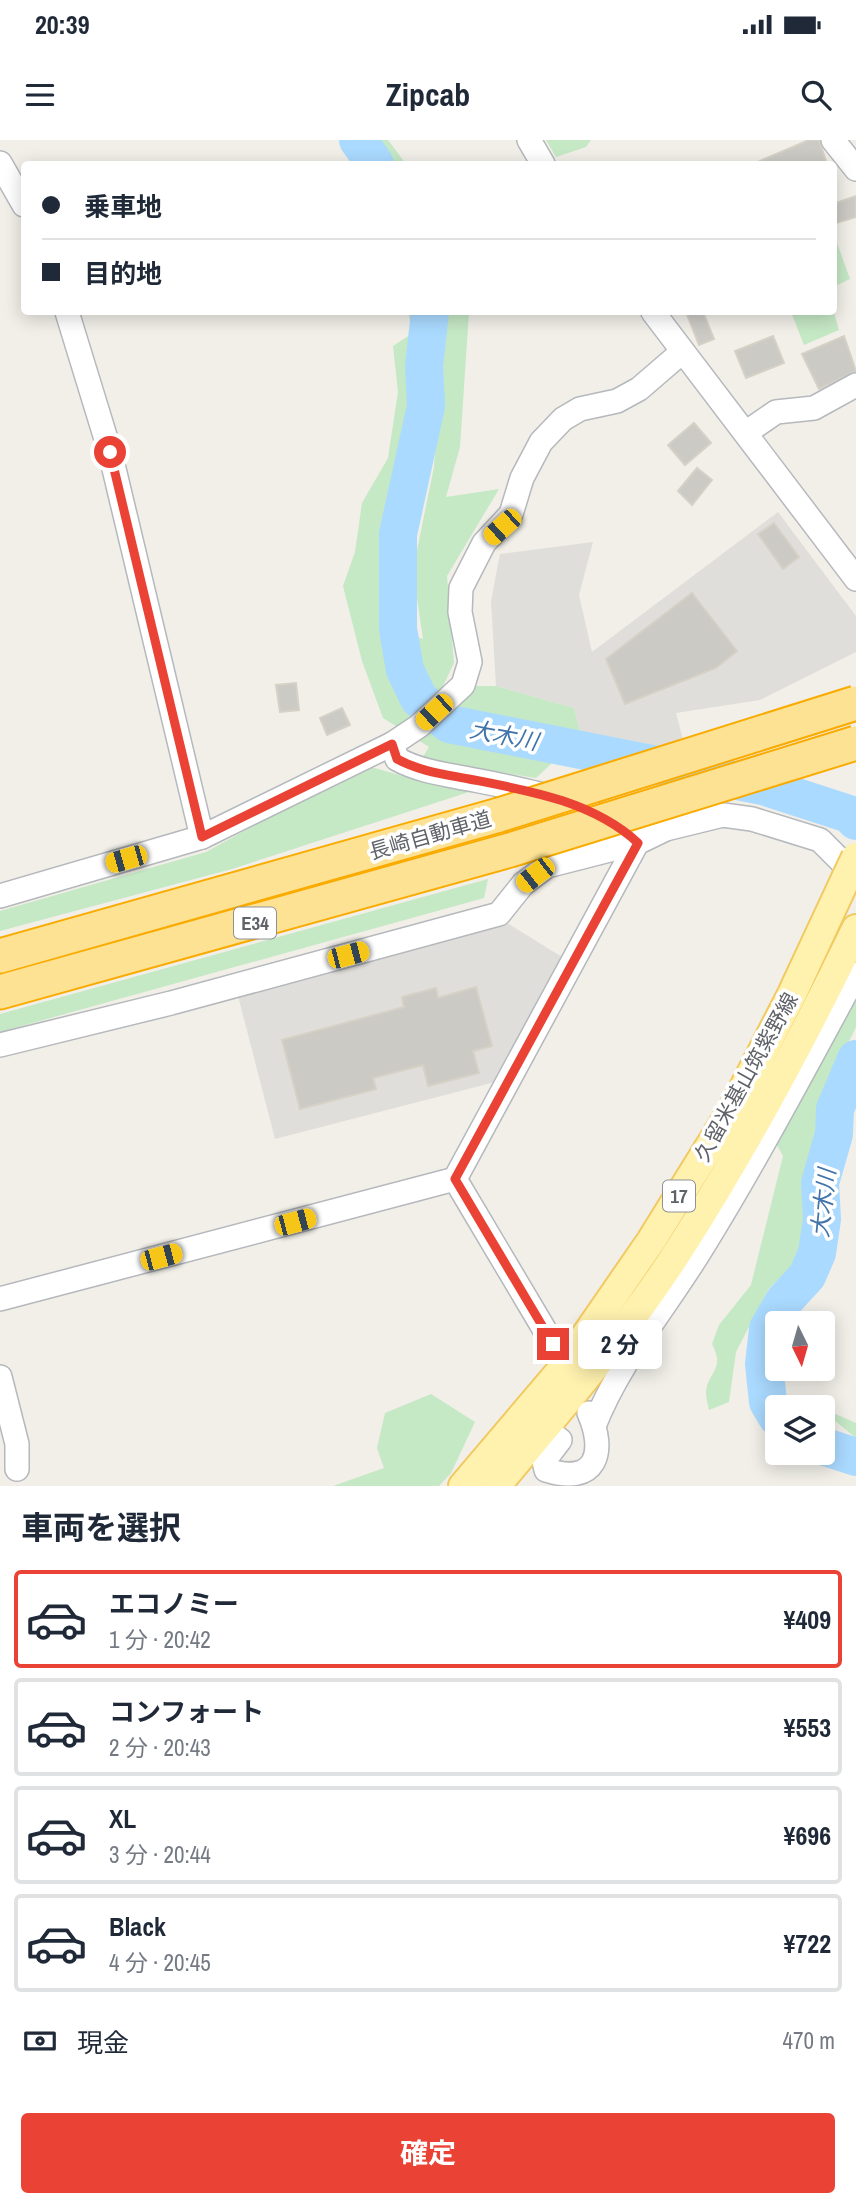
<!DOCTYPE html>
<html lang="ja">
<meta charset="utf-8">
<style>
:root{--surface:#fff;--page:#f6f6f7;--text:#1f2937;--muted:#747a83;--line:#e0e1e3;--accent:#ea4335}
body{margin:0;font-family:"Archivo Narrow","Noto Sans JP",sans-serif;background:var(--page);color:var(--text);height:100vh;display:flex;flex-direction:column;font-size:26px;white-space:nowrap}
*{box-sizing:border-box;margin:0}
p{font-size:23px;color:var(--muted)}
.icon{flex:none;width:38px;height:38px;fill:none;stroke:currentColor;stroke-width:2;stroke-linecap:round;stroke-linejoin:round}
.map{position:relative;height:1346px;overflow:hidden}
.drawer{display:flex;flex-direction:column;background:var(--surface);flex:1}
.drawer>*{flex:none}
.top-card{position:absolute;left:21px;top:21px;width:816px;height:154px;border-radius:7px;box-shadow:0 4px 18px #0003;display:grid;align-content:center;height:154px;padding:0 21px;background:var(--surface)}
.needle{width:46px;rotate:175deg}
.buttons{position:absolute;left:765px;top:1171px;display:grid;gap:14px}
.buttons a{display:grid;place-items:center;width:70px;height:70px;border-radius:7px;background:var(--surface);box-shadow:0 4px 18px #0003;font-size:35px}
.end{position:absolute;width:32px;height:32px;margin:-16px;border:9px solid #ea4335;background:#fff;box-shadow:0 0 0 4px #fff}
.from{border-radius:50%}
.bubble{position:absolute;height:49px;border-radius:7px;background:var(--surface);box-shadow:0 4px 18px #0003;font-size:23px;font-weight:700;line-height:49px;text-align:center}
.car{position:absolute;width:21px;height:42px;margin:-21px -10px;border-radius:9px;box-shadow:0 0 5px 2px #0007;background:linear-gradient(#f5c518 24%,#345 0 40%,#f5c518 0 76%,#345 0 86%,#f5c518 0)}
.top-card b{display:flex;align-items:center;gap:24px;height:66px;font-size:26px}
.top-card b+b{border-top:2px solid var(--line)}
.top-card i{width:18px;height:18px;background:var(--text)}
ul{padding:0;list-style:none}
li{display:flex;align-items:center;gap:21px;height:98px;margin:0 14px 10px;padding:0 7px;border:4px solid var(--line);border-radius:7px}
li div{flex:1}
li b{display:block;font-size:26px}
li em{font-style:normal;font-weight:700}
li.on{border-color:var(--accent)}
li>.icon{width:63px;height:63px;stroke-width:1.5}
h2{padding:0 21px;font-size:32px;line-height:84px}
.pay{display:flex;align-items:center;gap:18px;height:77px;padding:0 21px;font-size:26px}
.pay p{margin-inline-start:auto}
.action{display:flex;gap:14px;margin-top:auto;padding:14px 21px}
.action a{flex:1;height:80px;border-radius:7px;background:var(--accent);color:#fff;font-size:28px;font-weight:700;line-height:80px;text-align:center}
.status{display:flex;justify-content:space-between;align-items:center;height:49px;padding:0 35px;background:var(--surface);direction:ltr}
.status svg{height:19px;fill:currentColor}
header{display:flex;justify-content:space-between;align-items:center;height:91px;padding:0 21px;background:var(--surface);font-size:32px;font-weight:700}
.map>svg:first-child{display:block}
.industrial{fill:#e0deda}
.green{fill:#c5e8c5}
.lines{fill:none;stroke-linecap:round;stroke-linejoin:round}
.river{stroke:#aadaff;stroke-width:38}
.building{fill:#cccac5;stroke:#d6d1c6;stroke-width:2}
.minor-casing{stroke:#b5b8bc;stroke-width:26}
.major-casing{stroke:#f2c960;stroke-width:32}
.highway-casing{stroke:#f9ab00;stroke-width:37}
.minor{stroke:#fff;stroke-width:23}
.major{stroke:#fff2af;stroke-width:28}
.highway{stroke:#fde293;stroke-width:33}
.major-bridge-casing{stroke:#f2c960;stroke-width:32;stroke-linecap:butt}
.highway-bridge-casing{stroke:#f9ab00;stroke-width:37;stroke-linecap:butt}
.major-bridge{stroke:#fff2af;stroke-width:28}
.highway-bridge{stroke:#fde293;stroke-width:33}
.route{stroke:#ea4335;stroke-width:9}
.labels{text-anchor:middle;dominant-baseline:central;stroke-width:7;stroke-linejoin:round;paint-order:stroke}
.shield{fill:#fff;stroke:#8f9295;stroke-width:2}
.shield-label{font-size:19px;font-weight:bold;fill:#5f6368}
.street-label{font-size:21px;fill:#5f6368;stroke:#fff}
.water-label{font-size:23px;font-style:italic;fill:#4174aa;stroke:#fff}
</style>
<div class="status"><b>20:39</b><svg viewBox="0 0 49 12"><path d="M0 12V9h3v3zM5 12V6h3v6zM10 12V3h3v9zM15 12V0h3v12zM26 1h20v11H26zM47 4h2v5h-2z"/></svg></div>
<header><svg class="icon" aria-label="menu" viewBox="0 0 24 24"><path d="M4 6h16M4 12h16M4 18h16"/></svg>Zipcab<svg class="icon" aria-label="search" viewBox="0 0 24 24"><circle cx="10" cy="10" r="6"/><path d="M15 15l6 6"/></svg></header>
<div class="map">
<svg width="856" height="1346" viewBox="0 0 856 1346">
<rect width="100%" height="100%" fill="#f1efe8"/>
<g class="industrial">
<polygon points="778,372 856,476 856,512 760,560 676,573 686,611 581,596 574,568 496,546 491,461 500,414 593,402 579,455 592,512"/>
<polygon points="504,781 562,817 499,941 275,999 238,856"/>
</g>
<g class="green">
<polygon points="368,0 388,0 406,24 385,24"/>
<polygon points="546,0 591,0 586,7 556,17"/>
<polygon points="836,100 850,139 833,147 833,101"/>
<polygon points="833,169 839,190 804,205 791,172"/>
<polygon points="408,172 415,172 418,273 387,392 390,488 423,499 413,430 434,327 445,172 469,172 460,307 446,357 499,349 447,436 454,523 443,546 496,546 574,568 581,596 536,638 481,629 469,652 232,729 0,791 0,771 206,712 364,625 410,638 429,607 383,578 362,521 343,446 355,412 362,363 388,318 398,252 393,206 413,193"/>
<polygon points="488,739 484,758 0,892 0,874"/>
<path d="M856 847V887L830 941 805 1036 802 1115 768 1150 736 1212 729 1262 709 1270C708 1265 706 1258 706 1253 707 1232 726 1230 712 1204L719 1185 751 1145 783 1016 774 1000Z"/>
<polygon points="431,1254 475,1282 451,1333 439,1346 333,1346 384,1328 377,1308 385,1273"/>
<polygon points="822,1268 856,1283 856,1298 823,1271"/>
</g>
<g class="lines">
<g class="river">
<polyline points="358,0 375,24"/>
<polyline points="430,172 424,226 426,266 398,394 398,489 405,530 419,559 449,584 763,646 849,674 856,681"/>
<polyline points="777,1277 768,1262 764,1224 768,1189 784,1161 807,1136 817,1113 822,1079 820,1043 834,994 835,969 856,919"/>
<polyline points="822,1306 856,1317"/>
</g>
</g>
<g class="building">
<polygon points="809,0 819,0 827,24 753,24"/>
<polygon points="856,56 856,77 833,84 833,64"/>
<polygon points="686,172 703,172 714,199 699,205"/>
<polygon points="773,196 784,223 746,238 735,211"/>
<polygon points="844,196 856,231 819,249 802,214"/>
<polygon points="694,283 711,303 685,325 668,305"/>
<polygon points="697,328 712,340 692,365 678,351"/>
<polygon points="774,383 799,417 783,429 758,394"/>
<polygon points="692,453 737,511 716,528 625,564 606,519"/>
<polygon points="296,543 299,570 280,572 276,545"/>
<polygon points="342,568 350,585 327,595 320,578"/>
<polygon points="476,847 492,906 473,911 479,933 428,946 423,925 373,938 376,949 300,969 282,900 404,867 402,857 436,848 438,858"/>
</g>
<g class="lines">
<defs>
<g id="minor">
<polyline points="529,0 543,24"/>
<polyline points="833,0 856,29"/>
<polyline points="0,23 24,65"/>
<polyline points="67,172 110,312 202,697"/>
<polyline points="653,172 856,439"/>
<polyline points="747,292 776,272 814,268 856,245"/>
<polyline points="0,756 202,697 392,604 419,586 463,545 470,522 460,472 461,448 484,403 511,374 522,338 541,302 563,279 580,269 617,261 639,249 682,212"/>
<path d="M0 905 171 863 499 774 523 744 547 726 637 703C594 661 526 650 469 639 443 634 419 631 397 619L392 604"/>
<polyline points="455,1039 553,1204"/>
<polyline points="0,1159 455,1039 637,703 666,689 723,675 752,679 820,700 856,736"/>
<polyline points="0,1237 17,1304 17,1329"/>
<path d="M594 1286C619 1222 666 1167 702 1108 757 1019 806 926 856 834"/>
<path d="M544 1288 560 1300 544 1321 546 1330C597 1346 606 1312 589 1273"/>
</g>
<g id="major">
<polyline points="463,1346 564,1227 651,1101 733,969 792,854 847,736"/>
<path d="M496 1346C559 1270 625 1194 679 1110 745 1007 803 899 856 789"/>
</g>
<g id="highway">
<polyline points="0,816 499,675"/>
<polyline points="0,852 510,710"/>
</g>
</defs>
<use href="#minor" class="minor-casing"/>
<use href="#major" class="major-casing"/>
<use href="#highway" class="highway-casing"/>
<use href="#minor" class="minor"/>
<use href="#major" class="major"/>
<use href="#highway" class="highway"/>
<defs>
<polyline id="major-bridge" points="847,736 856,717"/>
<g id="highway-bridge">
<polyline points="499,675 856,563"/>
<polyline points="510,710 856,603"/>
</g>
</defs>
<use href="#major-bridge" class="major-bridge-casing"/>
<use href="#highway-bridge" class="highway-bridge-casing"/>
<use href="#major-bridge" class="major-bridge"/>
<use href="#highway-bridge" class="highway-bridge"/>
</g>
<g class="lines">
<path class="route" d="M110 312 202 697 392 604 397 619C419 631 443 634 469 639 526 650 593 661 638 703L455 1039 553 1204"/>
</g>
<g class="labels">
<g class="shield">
<rect x="234" y="767.5" width="42" height="31" rx="5"/>
<rect x="663" y="1040.5" width="32" height="31" rx="5"/>
</g>
<g class="shield-label">
<text x="255" y="783">E34</text>
<text x="679" y="1056">17</text>
</g>
<g class="street-label">
<text transform="translate(430 695) rotate(-16)">長崎自動車道</text>
<text transform="translate(746 937) rotate(-61)">久留米基山筑紫野線</text>
</g>
<g class="water-label">
<text transform="translate(504 595) rotate(11)">大木川</text>
<text transform="translate(823 1063) rotate(-84)">大木川</text>
</g>
</g>
</svg>
<div class="buttons">
<a><svg class="needle" viewBox="-14 -14 28 28"><path d="M0-13l5 13h-10z" fill="#e53935"/><path d="M0 13l5-13h-10z" fill="#747a83"/></svg></a>
<a><svg class="icon" aria-label="layers" viewBox="0 0 24 24"><path d="M12 4l9 5-9 5-9-5zM3 14l9 5 9-5"/></svg></a>
</div>
<i class="end from" style="left:110px;top:312px"></i>
<i class="end" style="left:553px;top:1204px"></i>
<div class="bubble" style="left:578px;top:1180px;width:84px">2 分</div>
<i class="car" style="left:502px;top:387px;rotate:228deg"></i>
<i class="car" style="left:434px;top:572px;rotate:227deg"></i>
<i class="car" style="left:126px;top:719px;rotate:254deg"></i>
<i class="car" style="left:535px;top:735px;rotate:232deg"></i>
<i class="car" style="left:348px;top:815px;rotate:75deg"></i>
<i class="car" style="left:295px;top:1082px;rotate:75deg"></i>
<i class="car" style="left:161px;top:1117px;rotate:75deg"></i>
<div class="top-card">
<b><i class="from"></i>乗車地</b>
<b><i></i>目的地</b>
</div>
</div>
<section class="drawer">
<h2>車両を選択</h2>
<ul>
<li class="on"><svg class="icon" aria-label="car" viewBox="0 0 24 24"><path d="M5 17H2v-5l4-1 3-4h7l3 4 3 1v5h-3M9 17h6M6 11h13"/><circle cx="7" cy="17" r="2"/><circle cx="17" cy="17" r="2"/></svg><div><b>エコノミー</b><p>1 分 · 20:42</p></div><em>¥409</em></li>
<li><svg class="icon" aria-label="car" viewBox="0 0 24 24"><path d="M5 17H2v-5l4-1 3-4h7l3 4 3 1v5h-3M9 17h6M6 11h13"/><circle cx="7" cy="17" r="2"/><circle cx="17" cy="17" r="2"/></svg><div><b>コンフォート</b><p>2 分 · 20:43</p></div><em>¥553</em></li>
<li><svg class="icon" aria-label="car" viewBox="0 0 24 24"><path d="M5 17H2v-5l4-1 3-4h7l3 4 3 1v5h-3M9 17h6M6 11h13"/><circle cx="7" cy="17" r="2"/><circle cx="17" cy="17" r="2"/></svg><div><b>XL</b><p>3 分 · 20:44</p></div><em>¥696</em></li>
<li><svg class="icon" aria-label="car" viewBox="0 0 24 24"><path d="M5 17H2v-5l4-1 3-4h7l3 4 3 1v5h-3M9 17h6M6 11h13"/><circle cx="7" cy="17" r="2"/><circle cx="17" cy="17" r="2"/></svg><div><b>Black</b><p>4 分 · 20:45</p></div><em>¥722</em></li>
</ul>
<div class="pay"><svg class="icon" aria-label="cash" viewBox="0 0 24 24"><path d="M3 7h18v10H3z"/><circle cx="12" cy="12" r="2"/></svg>現金<p>470 m</p></div>
<div class="action"><a>確定</a></div>
</section>
